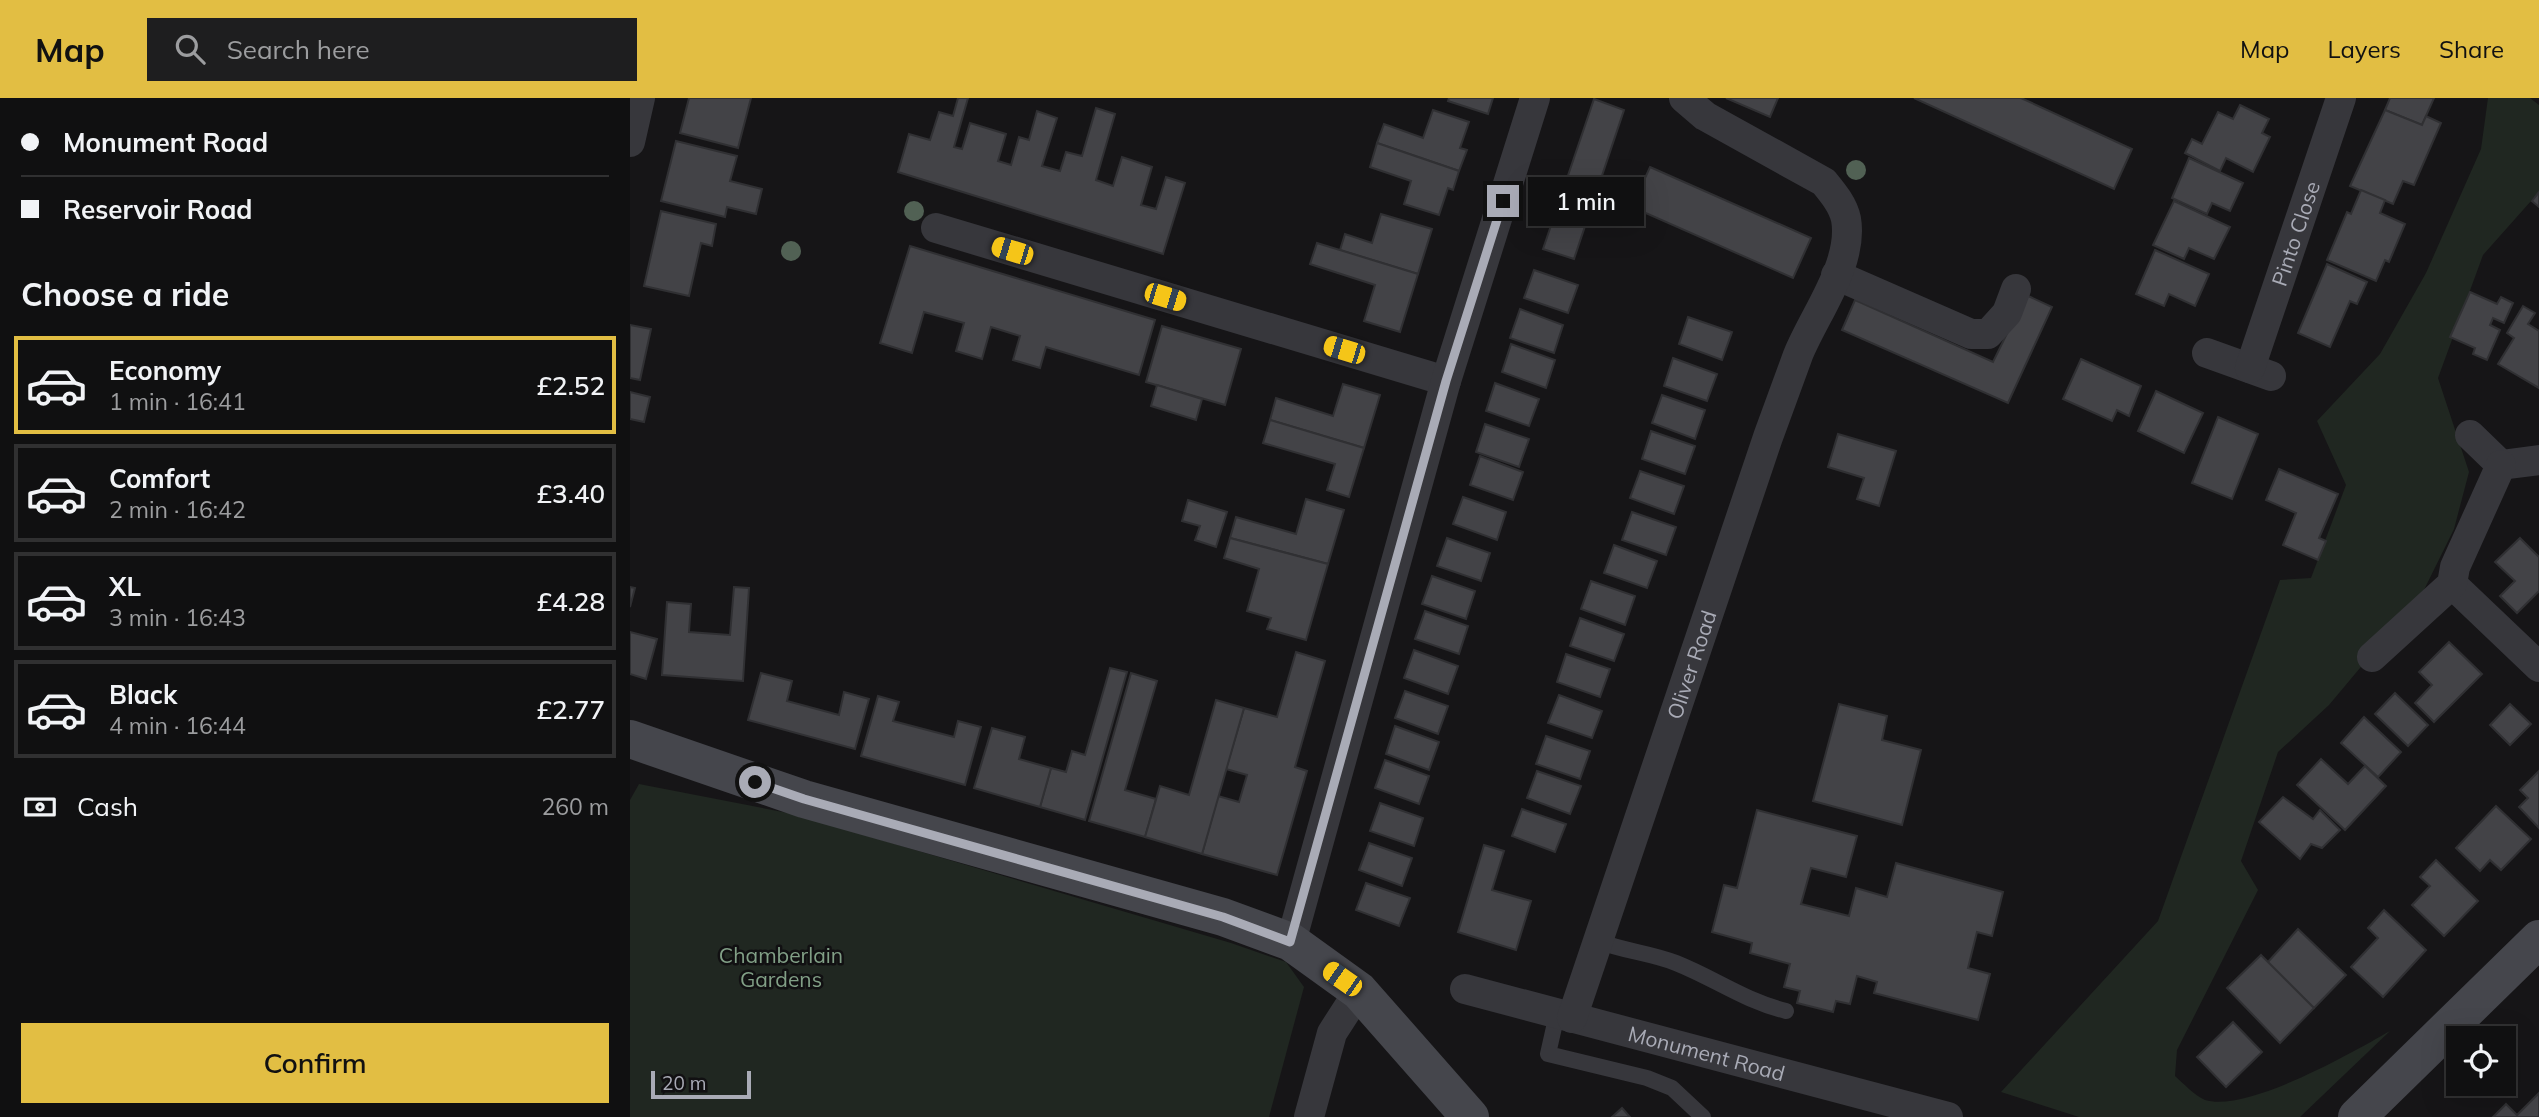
<!DOCTYPE html>
<meta charset="utf-8">
<style>
:root{--surface:#101011;--page:#1e1e1f;--text:#f1f3f6;--muted:#9c9d9f;--line:#303031;--accent:#e2be43}
body{margin:0;font-family:Mulish,sans-serif;background:var(--page);color:var(--text);height:100vh;display:flex;flex-direction:column;font-size:26px;white-space:nowrap}
*{box-sizing:border-box;margin:0}
p{font-size:23px;color:var(--muted)}
.icon{flex:none;width:38px;height:38px;fill:none;stroke:currentColor;stroke-width:2;stroke-linecap:round;stroke-linejoin:round}
.map{position:relative;flex:1;overflow:hidden}
.details{display:flex;flex-direction:column;background:var(--surface);width:630px}
.details>*{flex:none}
.banner{display:grid;align-content:center;height:154px;padding:0 21px;background:var(--surface)}
.tools{position:absolute;left:1816px;top:928px;display:grid;gap:14px}
.tools a{display:grid;place-items:center;width:70px;height:70px;border-radius:0px;background:var(--surface);box-shadow:0 7px 28px #0002,0 0 0 2px var(--line);font-size:35px}
.scale{position:absolute;left:21px;bottom:18px;width:100px;box-sizing:border-box;padding-left:7px;border:4px solid #a9abb6;border-top:0;font-size:19px;line-height:24px;white-space:nowrap;color:#a9abb6;-webkit-text-stroke:5px #111012;paint-order:stroke}
.end{position:absolute;width:32px;height:32px;margin:-16px;border:9px solid #a9abb6;background:#111;box-shadow:0 0 0 4px #111}
.from{border-radius:50%}
.bubble{position:absolute;height:49px;border-radius:0px;background:var(--surface);box-shadow:0 7px 28px #0002,0 0 0 2px var(--line);font-size:23px;font-weight:600;line-height:49px;text-align:center}
.car{position:absolute;width:21px;height:42px;margin:-21px -10px;border-radius:9px;box-shadow:0 0 5px 2px #0007;background:linear-gradient(#f5c518 24%,#345 0 40%,#f5c518 0 76%,#345 0 86%,#f5c518 0)}
.banner b{display:flex;align-items:center;gap:24px;height:66px;font-size:26px}
.banner b+b{border-top:2px solid var(--line)}
.banner i{width:18px;height:18px;background:var(--text)}
ul{padding:0;list-style:none}
li{display:flex;align-items:center;gap:21px;height:98px;margin:0 14px 10px;padding:0 7px;border:4px solid var(--line);border-radius:0px}
li div{flex:1}
li b{display:block;font-size:26px}
li em{font-style:normal;font-weight:600}
li.active{border-color:var(--accent)}
li>.icon{width:63px;height:63px;stroke-width:1.5}
h2{padding:0 21px;font-size:32px;line-height:84px}
.pay{display:flex;align-items:center;gap:18px;height:77px;padding:0 21px;font-size:26px}
.pay p{margin-inline-start:auto}
.cta{display:flex;gap:14px;margin-top:auto;padding:14px 21px}
.cta a{flex:1;height:80px;border-radius:0px;background:var(--accent);color:#111;font-size:28px;font-weight:600;line-height:80px;text-align:center}
header{display:flex;align-items:center;gap:42px;box-sizing:border-box;height:98px;padding:0 35px;background:var(--accent);color:#111}
header strong{font-size:33px}
nav{display:flex;gap:38px;margin-inline-start:auto;font-size:24px}
.search{width:490px;height:63px;background:var(--page);display:flex;align-items:center;gap:18px;box-sizing:border-box;padding:0 24px;border-radius:0px;color:var(--muted);font-size:26px}
main{display:flex;flex:1;min-height:0}
.map>svg:first-child{display:block}
.green{fill:#202721}
.building{fill:#434347;stroke:#303033;stroke-width:2}
.lines{fill:none;stroke-linecap:round;stroke-linejoin:round}
.service{stroke:#37373c;stroke-width:16}
.minor{stroke:#37373c;stroke-width:30}
.secondary{stroke:#45464c;stroke-width:38}
.tree{fill:#516154}
.route{stroke:#a9abb6;stroke-width:9}
.labels{text-anchor:middle;dominant-baseline:central;stroke-width:5;stroke-linejoin:round;paint-order:stroke}
.street-label{font-size:21px;fill:#a9abb6;stroke:#111012}
.park-label{font-size:21px;fill:#819f86;stroke:#111012}
</style>
<header>
<strong>Map</strong>
<div class="search"><svg class="icon" aria-label="search" viewBox="0 0 24 24"><circle cx="10" cy="10" r="6"/><path d="M15 15l6 6"/></svg>Search here</div>
<nav><a>Map</a><a>Layers</a><a>Share</a></nav>
</header>
<main>
<section class="details">
<div class="banner">
<b><i class="from"></i>Monument Road</b>
<b><i></i>Reservoir Road</b>
</div>
<h2>Choose a ride</h2>
<ul>
<li class="active"><svg class="icon" aria-label="car" viewBox="0 0 24 24"><path d="M5 17H2v-5l4-1 3-4h7l3 4 3 1v5h-3M9 17h6M6 11h13"/><circle cx="7" cy="17" r="2"/><circle cx="17" cy="17" r="2"/></svg><div><b>Economy</b><p>1 min · 16:41</p></div><em>£2.52</em></li>
<li><svg class="icon" aria-label="car" viewBox="0 0 24 24"><path d="M5 17H2v-5l4-1 3-4h7l3 4 3 1v5h-3M9 17h6M6 11h13"/><circle cx="7" cy="17" r="2"/><circle cx="17" cy="17" r="2"/></svg><div><b>Comfort</b><p>2 min · 16:42</p></div><em>£3.40</em></li>
<li><svg class="icon" aria-label="car" viewBox="0 0 24 24"><path d="M5 17H2v-5l4-1 3-4h7l3 4 3 1v5h-3M9 17h6M6 11h13"/><circle cx="7" cy="17" r="2"/><circle cx="17" cy="17" r="2"/></svg><div><b>XL</b><p>3 min · 16:43</p></div><em>£4.28</em></li>
<li><svg class="icon" aria-label="car" viewBox="0 0 24 24"><path d="M5 17H2v-5l4-1 3-4h7l3 4 3 1v5h-3M9 17h6M6 11h13"/><circle cx="7" cy="17" r="2"/><circle cx="17" cy="17" r="2"/></svg><div><b>Black</b><p>4 min · 16:44</p></div><em>£2.77</em></li>
</ul>
<div class="pay"><svg class="icon" aria-label="cash" viewBox="0 0 24 24"><path d="M3 7h18v10H3z"/><circle cx="12" cy="12" r="2"/></svg>Cash<p>260 m</p></div>
<div class="cta"><a>Confirm</a></div>
</section>
<div class="map">
<svg width="1909" height="1019" viewBox="0 0 1909 1019">
<rect width="100%" height="100%" fill="#161517"/>
<g class="green">
<path d="M1858 0H1900L1909 7V94L1853 157 1808 280 1839 374 1824 431 1792 496 1699 607 1648 654 1611 763 1628 792 1547 952 1545 978C1553 985 1565 998 1575 1002 1617 1015 1723 954 1760 933L1670 1019H1449L1371 994 1528 823 1650 482 1681 480 1716 387 1687 323 1750 256 1796 175 1851 51Z"/>
<polygon points="9,686 163,716 601,845 656,864 674,889 639,1019 0,1019 0,702"/>
</g>
<g class="building">
<polygon points="59,0 121,0 108,50 50,35"/>
<polygon points="328,0 338,0 324,49 332,51 340,25 376,36 368,63 381,67 389,39 399,42 407,13 427,20 412,68 430,73 436,54 452,58 466,10 485,16 466,82 483,88 492,59 522,69 511,107 526,111 536,79 555,85 533,156 268,74 279,36 300,42 309,14 323,18"/>
<polygon points="819,0 863,0 858,16 818,3"/>
<polygon points="1096,0 1148,0 1140,19"/>
<polygon points="1284,0 1391,0 1502,51 1484,91"/>
<polygon points="1760,0 1804,0 1792,27 1755,12"/>
<polygon points="964,1 994,12 944,161 913,151"/>
<polygon points="1610,7 1639,21 1632,35 1640,39 1623,74 1596,60 1590,73 1555,55 1562,41 1572,46 1588,14 1603,21"/>
<polygon points="803,12 839,24 830,50 837,52 829,73 747,45 754,26 793,40"/>
<polygon points="1755,12 1792,27 1796,18 1811,25 1784,87 1773,83 1763,106 1720,88"/>
<polygon points="46,43 107,58 100,83 132,91 126,116 97,109 95,119 31,103"/>
<polygon points="747,45 829,73 823,92 818,90 809,117 774,106 781,83 740,69"/>
<polygon points="1559,60 1613,85 1600,113 1582,105 1577,116 1542,100"/>
<polygon points="1020,69 1181,140 1163,180 1002,109"/>
<polygon points="1731,92 1755,102 1750,115 1775,126 1759,164 1755,162 1746,183 1697,162 1717,114 1721,116"/>
<polygon points="1909,94 1909,109 1902,103"/>
<polygon points="1544,103 1600,129 1584,161 1559,150 1554,161 1523,147"/>
<polygon points="31,113 86,126 82,148 71,145 59,198 14,188"/>
<polygon points="751,116 802,131 788,176 710,152 715,136 742,145"/>
<polygon points="687,145 788,176 770,234 734,223 745,187 680,166"/>
<polygon points="280,148 525,222 509,277 416,249 410,270 383,262 390,238 361,229 352,261 326,253 334,225 294,214 282,255 250,245"/>
<polygon points="1525,152 1579,176 1565,208 1539,196 1534,208 1506,196"/>
<polygon points="1697,166 1737,184 1727,206 1720,203 1700,249 1668,235"/>
<polygon points="904,172 948,187 938,215 894,200"/>
<polygon points="1840,194 1867,206 1871,199 1883,205 1874,225 1863,220 1860,227 1870,232 1857,262 1843,256 1845,250 1820,239"/>
<polygon points="1396,197 1422,209 1378,305 1212,232 1225,202 1363,264"/>
<polygon points="1893,208 1905,215 1898,226 1909,233 1909,290 1868,266 1884,240 1877,235"/>
<polygon points="890,211 933,227 924,255 880,240"/>
<polygon points="1058,219 1102,234 1092,262 1049,246"/>
<polygon points="0,227 21,231 10,282 0,280"/>
<polygon points="532,228 611,251 595,307 516,284"/>
<polygon points="881,246 925,262 916,290 872,274"/>
<polygon points="1043,260 1087,276 1077,303 1034,288"/>
<polygon points="1451,261 1511,288 1499,318 1487,312 1482,323 1433,301"/>
<polygon points="865,285 909,301 899,328 856,313"/>
<polygon points="713,286 750,297 734,350 640,322 646,300 703,318"/>
<polygon points="527,287 572,301 566,322 521,308"/>
<polygon points="1526,293 1573,315 1554,355 1508,333"/>
<polygon points="0,294 20,299 14,324 0,321"/>
<polygon points="1032,297 1075,312 1065,341 1022,325"/>
<polygon points="1588,319 1628,336 1602,401 1562,385"/>
<polygon points="640,322 734,350 719,399 697,392 705,366 633,345"/>
<polygon points="855,326 899,341 889,369 846,354"/>
<polygon points="1021,333 1065,348 1055,376 1012,361"/>
<polygon points="1208,336 1266,353 1249,408 1227,401 1234,380 1198,369"/>
<polygon points="850,358 893,374 883,402 840,387"/>
<polygon points="1649,371 1708,396 1689,440 1696,443 1688,462 1653,447 1666,415 1636,402"/>
<polygon points="1010,373 1054,388 1044,416 1000,400"/>
<polygon points="833,399 876,414 867,442 823,426"/>
<polygon points="676,401 714,412 698,466 600,440 606,419 666,436"/>
<polygon points="558,402 597,414 586,449 565,442 570,428 552,423"/>
<polygon points="1002,414 1046,429 1036,457 992,442"/>
<polygon points="600,440 698,466 676,542 637,531 641,520 617,513 629,471 594,460"/>
<polygon points="817,440 860,455 851,483 807,468"/>
<polygon points="1890,440 1909,459 1909,493 1887,515 1870,498 1885,483 1865,464"/>
<polygon points="984,447 1027,463 1017,490 974,475"/>
<polygon points="802,478 845,493 836,521 792,506"/>
<polygon points="961,483 1005,498 995,527 951,511"/>
<polygon points="0,489 5,490 0,509"/>
<polygon points="104,489 119,490 113,583 32,577 37,504 61,506 59,534 100,537"/>
<polygon points="795,513 838,528 829,556 785,541"/>
<polygon points="950,520 994,536 984,563 940,548"/>
<polygon points="0,534 27,541 16,581 0,576"/>
<polygon points="1819,544 1852,576 1804,624 1785,605 1802,587 1789,574"/>
<polygon points="784,552 828,568 818,596 774,580"/>
<polygon points="666,554 695,563 665,669 677,673 647,777 572,756 588,698 609,704 617,677 596,671 614,610 647,619"/>
<polygon points="936,556 980,571 970,599 927,584"/>
<polygon points="480,570 497,574 455,722 410,709 421,670 436,674 442,653 455,657"/>
<polygon points="131,575 162,583 157,603 209,617 214,594 239,601 225,651 118,622"/>
<polygon points="501,575 527,583 495,692 526,701 515,739 459,723"/>
<polygon points="775,593 818,608 808,636 765,620"/>
<polygon points="1765,595 1798,627 1778,648 1745,616"/>
<polygon points="929,597 972,613 962,640 918,625"/>
<polygon points="248,598 269,604 263,623 324,639 328,623 351,629 335,687 231,658"/>
<polygon points="586,602 614,610 572,756 515,739 530,688 559,697"/>
<polygon points="1209,606 1257,618 1252,642 1291,652 1272,727 1183,703"/>
<polygon points="1880,606 1901,626 1880,647 1860,627"/>
<polygon points="1734,619 1771,654 1748,679 1711,645"/>
<polygon points="765,628 809,644 799,672 756,656"/>
<polygon points="362,630 395,639 389,661 421,670 410,709 344,690"/>
<polygon points="916,638 960,653 950,681 906,666"/>
<polygon points="1691,661 1718,686 1735,668 1756,688 1715,732 1667,687"/>
<polygon points="755,662 799,678 789,706 745,690"/>
<polygon points="907,673 951,688 940,716 897,700"/>
<polygon points="1909,673 1909,730 1889,709 1898,700 1890,692"/>
<polygon points="1653,699 1683,721 1690,712 1710,732 1692,750 1681,746 1670,761 1629,724"/>
<polygon points="750,705 793,720 784,748 740,733"/>
<polygon points="1866,708 1901,741 1871,772 1860,762 1850,773 1826,750"/>
<polygon points="892,711 936,726 925,754 882,738"/>
<polygon points="1127,712 1227,738 1216,779 1181,770 1171,806 1219,818 1226,790 1257,799 1266,765 1373,794 1362,838 1347,834 1338,870 1360,876 1348,922 1244,895 1247,884 1227,878 1220,906 1206,903 1203,914 1167,905 1170,893 1154,889 1160,866 1120,855 1122,845 1082,834 1094,787 1107,790"/>
<polygon points="739,745 782,760 772,788 729,772"/>
<polygon points="854,747 874,753 862,792 901,803 886,852 828,834"/>
<polygon points="1806,762 1848,803 1814,838 1782,807 1800,788 1790,779"/>
<polygon points="736,785 780,800 769,828 726,812"/>
<polygon points="1754,812 1796,852 1753,899 1721,869 1748,840 1738,830"/>
<polygon points="1668,831 1716,877 1684,910 1637,865"/>
<polygon points="1631,857 1684,910 1650,945 1597,890"/>
<polygon points="1603,924 1632,954 1596,989 1567,959"/>
<polygon points="1909,995 1909,1019 1863,1019 1876,1006 1887,1017"/>
<polygon points="992,1010 1000,1019 982,1019"/>
</g>
<g class="lines">
<g class="service">
<path d="M968 843C993 853 1021 855 1046 865 1086 881 1113 902 1156 913"/>
<polyline points="927,916 918,956 1017,980 1042,990 1073,1019"/>
</g>
<g class="minor">
<polyline points="0,44 10,0"/>
<polyline points="306,130 816,283"/>
<polyline points="1206,177 1341,236 1358,236 1377,215 1386,191"/>
<polyline points="1577,255 1641,278"/>
<path id="s1" d="M1620 270 1711 0"/>
<polyline points="1840,337 1871,367 1909,362"/>
<polyline points="1822,486 1909,569"/>
<polyline points="1742,559 1822,486 1825,469 1871,367"/>
<polyline points="661,844 816,283 905,0"/>
<path id="s2" d="M835 891 1318 1019"/>
<path id="s3" d="M942 920 1138 339C1148 312 1158 284 1168 257 1184 217 1224 166 1216 121 1213 107 1203 95 1194 84L1075 18 1054 0"/>
<polyline points="679,1019 702,935 729,893"/>
</g>
<g class="secondary">
<polyline points="0,641 174,701 593,819 661,844 729,893 840,1019"/>
<polyline points="1727,1019 1909,841"/>
</g>
</g>
<g class="tree">
<circle cx="1226" cy="72" r="10"/>
<circle cx="284" cy="113" r="10"/>
<circle cx="161" cy="153" r="10"/>
</g>
<g class="lines">
<polyline class="route" points="125,684 174,701 593,819 660,844 816,283 873,103"/>
</g>
<g class="labels">
<g class="street-label">
<text stroke="none"><textPath href="#s1" startOffset="142">Pinto Close</textPath></text>
<text stroke="none"><textPath href="#s3" startOffset="373">Oliver Road</textPath></text>
<text stroke="none"><textPath href="#s2" startOffset="250">Monument Road</textPath></text>
</g>
<g class="park-label">
<text x="151" y="857">Chamberlain<tspan x="151" dy="24">Gardens</tspan></text>
</g>
</g>
</svg>
<div class="tools">
<a><svg class="icon" aria-label="locate" viewBox="0 0 24 24"><circle cx="12" cy="12" r="6"/><path d="M12 2v4M12 18v4M2 12h4M18 12h4"/></svg></a>
</div>
<div class="scale">20 m</div>
<i class="end from" style="left:125px;top:684px"></i>
<i class="end" style="left:873px;top:103px"></i>
<div class="bubble" style="left:898px;top:79px;width:116px">1 min</div>
<i class="car" style="left:382px;top:153px;rotate:287deg"></i>
<i class="car" style="left:535px;top:199px;rotate:107deg"></i>
<i class="car" style="left:714px;top:252px;rotate:287deg"></i>
<i class="car" style="left:712px;top:881px;rotate:305deg"></i>
</div>
</main>
